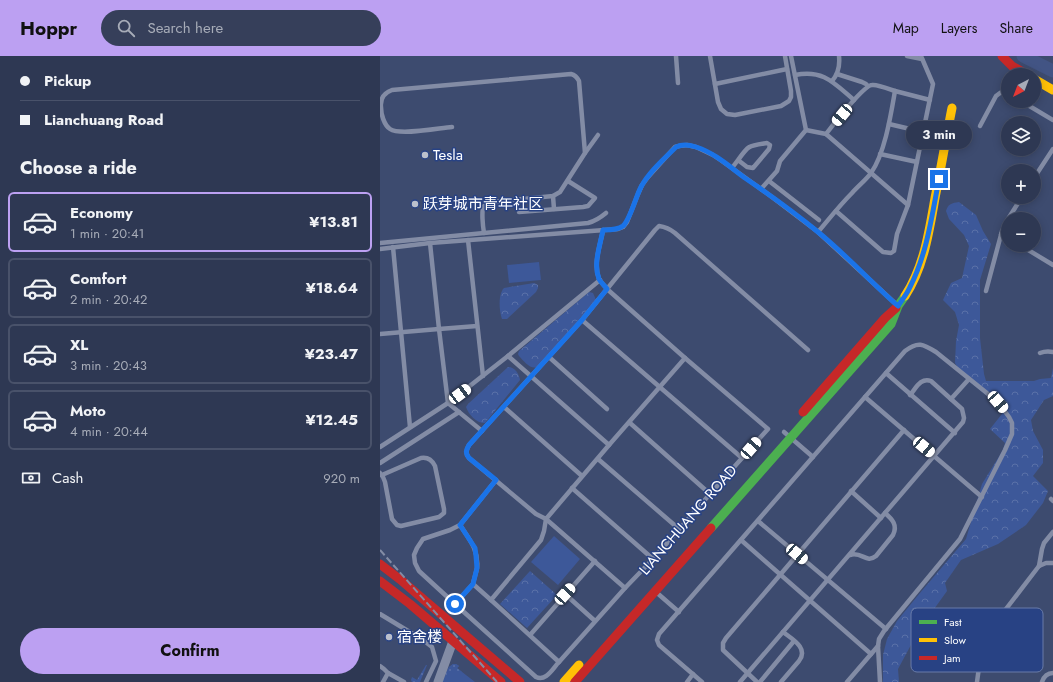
<!DOCTYPE html>
<meta charset="utf-8">
<style>
:root{--surface:#2e3853;--page:#363f5a;--text:#f1f3f6;--muted:#a7acb8;--line:#49526a;--accent:#bca0f2}
body{margin:0;font-family:Jost,"Noto Sans SC",sans-serif;background:var(--page);color:var(--text);height:100vh;display:flex;flex-direction:column;font-size:15px;white-space:nowrap}
*{box-sizing:border-box;margin:0}
p{font-size:13px;color:var(--muted)}
.icon{flex:none;width:22px;height:22px;fill:none;stroke:currentColor;stroke-width:2;stroke-linecap:round;stroke-linejoin:round}
.map{position:relative;flex:1;overflow:hidden}
.side{display:flex;flex-direction:column;background:var(--surface);width:380px}
.side>*{flex:none}
.banner{display:grid;align-content:center;height:88px;padding:0 20px;background:var(--surface)}
.needle{width:26px;rotate:222deg}
.tools{position:absolute;left:621px;top:12px;display:grid;gap:8px}
.tools a{display:grid;place-items:center;width:40px;height:40px;border-radius:50%;background:var(--surface);box-shadow:0 2px 10px #0003,0 0 0 1px var(--line);font-size:20px}
.end{position:absolute;width:18px;height:18px;margin:-9px;border:5px solid #1a73e8;background:#fff;box-shadow:0 0 0 2px #fff}
.from{border-radius:50%}
.bubble{position:absolute;height:28px;border-radius:14px;background:var(--surface);box-shadow:0 2px 10px #0003,0 0 0 1px var(--line);font-size:13px;font-weight:700;line-height:28px;text-align:center}
.car{position:absolute;width:12px;height:24px;margin:-12px -6px;border-radius:5px;box-shadow:0 0 3px 1px #0007;background:linear-gradient(#fff 24%,#345 0 40%,#fff 0 76%,#345 0 86%,#fff 0)}
.banner b{display:flex;align-items:center;gap:14px;height:38px;font-size:15px}
.banner b+b{border-top:1px solid var(--line)}
.banner i{width:10px;height:10px;background:var(--text)}
ul{padding:0;list-style:none}
li{display:flex;align-items:center;gap:12px;height:60px;margin:0 8px 6px;padding:0 12px;border:2px solid var(--line);border-radius:6px}
li div{flex:1}
li b{display:block;font-size:15px}
li em{font-style:normal;font-weight:700}
li.active{border-color:var(--accent)}
li>.icon{width:36px;height:36px;stroke-width:1.5}
h2{padding:0 20px;font-size:18px;line-height:48px}
.pay{display:flex;align-items:center;gap:10px;height:44px;padding:0 20px;font-size:15px}
.pay p{margin-inline-start:auto}
.action{display:flex;gap:8px;margin-top:auto;padding:8px 20px}
.action a{flex:1;height:46px;border-radius:24px;background:var(--accent);color:#111;font-size:16px;font-weight:700;line-height:46px;text-align:center}
header{display:flex;align-items:center;gap:24px;box-sizing:border-box;height:56px;padding:0 20px;background:var(--accent);color:#111}
header strong{font-size:19px}
nav{display:flex;gap:22px;margin-inline-start:auto;font-size:14px}
.search{width:280px;height:36px;background:var(--page);display:flex;align-items:center;gap:10px;box-sizing:border-box;padding:0 14px;border-radius:22px;color:var(--muted);font-size:15px}
main{display:flex;flex:1;min-height:0}
.map>svg:first-child{display:block}
.forest{fill:url(#forest-crowns)}
.park{fill:#3d5899}
.garden{fill:url(#garden-dots)}
.lines{fill:none;stroke-linecap:round;stroke-linejoin:round}
.river{stroke:#425484;stroke-width:13}
.lane{stroke:#838ca5;stroke-width:4.5}
.street{stroke:#838ca5;stroke-width:9}
.fast{stroke:#4caf50;stroke-width:9}
.slow{stroke:#ffc107;stroke-width:9}
.jam{stroke:#c62828;stroke-width:9}
.rail{stroke:#838ca5;stroke-width:2;stroke-dasharray:7 3;stroke-linecap:butt}
.route{stroke:#1a73e8;stroke-width:5}
.poi-dot{fill:#bbc0cd;stroke:#284284;stroke-width:1.5}
.labels{text-anchor:middle;dominant-baseline:central;stroke-width:3;stroke-linejoin:round;paint-order:stroke}
.poi-label{font-size:15px;fill:#fff;stroke:#284284;text-anchor:start}
.street-label{font-size:15px;fill:#fff;stroke:#284284}
.key{fill:#284284;stroke:#687ba9;stroke-width:1}
.key-label{font-size:11px;fill:#fff}
</style>
<header>
<strong>Hoppr</strong>
<div class="search"><svg class="icon" aria-label="search" viewBox="0 0 24 24"><circle cx="10" cy="10" r="6"/><path d="M15 15l6 6"/></svg>Search here</div>
<nav><a>Map</a><a>Layers</a><a>Share</a></nav>
</header>
<main>
<section class="side">
<div class="banner">
<b><i class="from"></i>Pickup</b>
<b><i></i>Lianchuang Road</b>
</div>
<h2>Choose a ride</h2>
<ul>
<li class="active"><svg class="icon" aria-label="car" viewBox="0 0 24 24"><path d="M5 17H2v-5l4-1 3-4h7l3 4 3 1v5h-3M9 17h6M6 11h13"/><circle cx="7" cy="17" r="2"/><circle cx="17" cy="17" r="2"/></svg><div><b>Economy</b><p>1 min · 20:41</p></div><em>¥13.81</em></li>
<li><svg class="icon" aria-label="car" viewBox="0 0 24 24"><path d="M5 17H2v-5l4-1 3-4h7l3 4 3 1v5h-3M9 17h6M6 11h13"/><circle cx="7" cy="17" r="2"/><circle cx="17" cy="17" r="2"/></svg><div><b>Comfort</b><p>2 min · 20:42</p></div><em>¥18.64</em></li>
<li><svg class="icon" aria-label="car" viewBox="0 0 24 24"><path d="M5 17H2v-5l4-1 3-4h7l3 4 3 1v5h-3M9 17h6M6 11h13"/><circle cx="7" cy="17" r="2"/><circle cx="17" cy="17" r="2"/></svg><div><b>XL</b><p>3 min · 20:43</p></div><em>¥23.47</em></li>
<li><svg class="icon" aria-label="car" viewBox="0 0 24 24"><path d="M5 17H2v-5l4-1 3-4h7l3 4 3 1v5h-3M9 17h6M6 11h13"/><circle cx="7" cy="17" r="2"/><circle cx="17" cy="17" r="2"/></svg><div><b>Moto</b><p>4 min · 20:44</p></div><em>¥12.45</em></li>
</ul>
<div class="pay"><svg class="icon" aria-label="cash" viewBox="0 0 24 24"><path d="M3 7h18v10H3z"/><circle cx="12" cy="12" r="2"/></svg>Cash<p>920 m</p></div>
<div class="action"><a>Confirm</a></div>
</section>
<div class="map">
<svg width="673" height="626" viewBox="0 0 673 626">
<defs>
<pattern id="forest-crowns" width="20" height="18" patternUnits="userSpaceOnUse"><rect width="20" height="18" fill="#3d5899"/><path d="M2 6a3 3 0 1 1 6 0M12 15a3 3 0 1 1 6 0" fill="none" stroke="#5a71a8"/></pattern>
<pattern id="garden-dots" width="8" height="8" patternUnits="userSpaceOnUse"><rect width="8" height="8" fill="#3d5899"/><path d="M2 2h.1M6 6h.1" fill="none" stroke="#5a71a8" stroke-width="1.8" stroke-linecap="round"/></pattern>
</defs>
<rect width="100%" height="100%" fill="#3d4b6f"/>
<g class="forest">
<path d="M579 146 596 159 603 175 611 188 600 224V282L604 318 606 325H654L660 323 671 322 673 312V340L664 344 651 364 653 375 663 394V407L653 420 668 435 663 447 646 469 618 488 581 504 565 527 567 535 539 574 518 613 519 626H503V599L507 583 517 565 540 537 586 483 602 428 623 394 625 387 610 373 622 358 619 350 583 320 575 307 576 285 579 269 575 256 563 244 571 227 582 222 589 190 584 179 569 163 566 155C568 148 572 147 579 146Z"/>
<path d="M154 227 158 229V232L156 236 127 263H122C119 255 118 238 124 232Z"/>
<path d="M209 236 213 237 216 244 158 311C150 314 144 305 139 300L138 298 139 295Z"/>
<path d="M128 311C135 311 139 318 140 324L105 367C96 367 89 359 86 351L88 348Z"/>
<polygon points="150,515 177,539 147,572 120,548"/>
</g>
<g class="park">
<polygon points="159,206 161,224 129,227 127,209"/>
<polygon points="174,480 200,503 178,529 151,506"/>
<polygon points="73,608 76,608 79,610 77,612 95,626 62,626 69,611"/>
</g>
<g class="garden">
<polygon points="73,608 76,608 79,610 77,612 82,616 80,618 78,616 74,616 70,621 65,618 69,611"/>
<polygon points="46,609 47,609 40,626 32,626 31,624 32,621 37,624"/>
</g>
<g class="lines">
<polyline class="river" points="643,0 673,15"/>
<g class="lane">
<polyline points="296,0 298,27"/>
<polyline points="330,0 338,46 341,53 347,58 355,59 401,50 409,45 411,41 411,35 405,0"/>
<polyline points="527,0 542,3"/>
<polyline points="457,18 482,26 486,28 488,30"/>
<path d="M415 19C443 13 454 27 474 44"/>
<path d="M452 25C458 18 460 9 459 0"/>
<polyline points="335,28 407,13"/>
<polyline points="515,35 550,44"/>
<polyline points="641,45 673,64"/>
<polyline points="509,68 543,76"/>
<polyline points="600,70 616,40 620,37 623,36 628,37"/>
<path d="M72 71C59 72 20 80 10 73 4 69 1 58 1 51 0 42 4 37 12 34L191 18C195 19 197 21 199 25L205 97 180 136 173 140 113 146C110 147 106 147 104 150 101 154 103 171 104 177"/>
<path d="M426 74 446 78C452 70 484 29 492 29 497 28 509 33 515 35 511 58 505 97 491 117 486 124 478 130 472 137 460 149 449 163 438 176"/>
<polyline points="446,78 528,149"/>
<polyline points="205,97 218,79"/>
<polyline points="500,98 537,106"/>
<path d="M352 112 358 104 367 111 373 112 389 93 390 89 387 87C368 90 369 89 358 104"/>
<polyline points="654,122 673,93"/>
<polyline points="389,125 439,164"/>
<polyline points="381,133 397,115 400,105 426,74 411,0"/>
<polyline points="173,140 174,153"/>
<polyline points="456,155 503,196 511,197 514,195 517,178 528,149 553,28 541,0"/>
<polyline points="139,156 203,151 208,150 215,142 188,125"/>
<polyline points="628,163 642,141"/>
<path d="M223 174C220 190 213 208 219 223 221 227 225 230 227 233L202 264 89 389C86 394 85 398 89 402L156 458 166 463 229 389"/>
<polyline points="621,178 628,182"/>
<polyline points="88,184 103,320"/>
<path d="M0 187 208 167C216 165 220 162 226 157"/>
<polyline points="50,187 59,273 97,270"/>
<polyline points="640,189 673,209"/>
<polyline points="13,191 30,371"/>
<polyline points="0,193 50,187 238,173 243,171 247,166 258,138 262,129 268,121 295,91 299,90 307,89 316,91 333,99 342,105 392,141 438,176 517,249"/>
<polyline points="606,235 622,175 628,163"/>
<polyline points="202,264 362,402"/>
<polyline points="0,278 59,273 68,347 102,375"/>
<path d="M660 297C665 295 668 295 673 296"/>
<path d="M128 300 229 389 305 302 227 233 275 174 279 170C286 171 290 173 295 177L428 294"/>
<polyline points="169,301 227,353"/>
<polyline points="305,302 388,373 330,438"/>
<polyline points="506,317 575,377"/>
<polyline points="485,341 602,441"/>
<polyline points="571,343 589,323"/>
<polyline points="124,351 202,420"/>
<polyline points="404,376 433,401"/>
<polyline points="0,391 68,347 128,300 220,224"/>
<polyline points="218,403 299,473"/>
<polyline points="0,407 79,356"/>
<path d="M0 417 3 421 5 426 12 463 17 469 21 470 59 461 64 457V453L55 410C52 404 47 401 41 402L2 419"/>
<polyline points="192,432 273,503"/>
<polyline points="471,435 501,462"/>
<polyline points="671,443 673,445"/>
<polyline points="166,463 245,532 273,503 330,438 250,367"/>
<polyline points="166,463 164,475 161,484 111,544 179,606 245,532"/>
<polyline points="378,465 506,573"/>
<polyline points="361,484 491,598"/>
<path d="M470 499C482 495 486 508 496 500L513 479C518 469 512 463 505 457"/>
<polyline points="659,510 662,493 664,487 673,476"/>
<path d="M93 528 75 548 156 621C166 626 173 612 179 606"/>
<polyline points="276,536 299,556"/>
<polyline points="185,538 215,565"/>
<path d="M111 544 93 528C94 523 96 517 97 512 99 494 89 483 80 469L116 424"/>
<polyline points="75,548 39,515 35,507 34,499 37,492 43,483 70,474 80,469"/>
<polyline points="0,558 43,584 52,591 56,605 46,626"/>
<polyline points="150,579 215,505"/>
<polyline points="0,610 4,613 8,617 24,626"/>
<polyline points="3,626 8,617"/>
<polyline points="307,626 313,618"/>
<path d="M322 626 279 589 277 584 279 578 525 295C538 285 543 288 556 296L618 346 629 361 632 367V378L625 394 580 483 504 575 499 583 498 590 500 626"/>
<path d="M360 626 583 366 584 362 582 353 551 325C541 321 536 332 530 339"/>
<polyline points="377,626 343,594 343,587 346,582 524,374"/>
<polyline points="380,626 414,585"/>
<path d="M401 626 419 605C429 592 412 583 403 576"/>
<polyline points="467,626 498,590"/>
<polyline points="597,626 602,589 603,583 606,579 659,510 666,507 673,507"/>
<path d="M662 626C664 620 667 617 673 617"/>
</g>
<polyline class="street" points="58,626 73,585"/>
<polyline class="fast" points="331,472 511,268 518,250 525,240"/>
<g class="slow">
<polyline points="654,23 673,34"/>
<path d="M525 240C544 211 549 176 555 142 561 112 566 82 572 52"/>
<polyline points="184,626 199,609"/>
</g>
<g class="jam">
<polyline points="622,0 632,10 648,19"/>
<polyline points="423,356 505,262 516,252"/>
<polyline points="0,508 22,525 140,626"/>
<polyline points="0,525 30,548 121,626"/>
<polyline points="195,626 331,472"/>
</g>
<polyline class="rail" points="0,494 117,626"/>
</g>
<g class="lines">
<path class="route" d="M75 548 93 528 97 512 96 500 95 492 80 469 116 424 89 402C85 397 86 394 89 389L202 264 227 233C225 230 221 227 219 223 213 208 220 190 223 174 229 174 238 174 243 170 250 164 256 140 261 131 269 116 284 103 296 91 302 88 310 89 316 91 335 97 350 111 365 122 390 139 415 157 438 176 466 199 491 226 518 250 522 244 527 238 530 231 547 198 552 159 559 123"/>
</g>
<g class="poi-dot">
<circle cx="45" cy="99" r="4"/>
<circle cx="35" cy="148" r="4"/>
<circle cx="9" cy="581" r="4"/>
</g>
<g class="labels">
<g class="poi-label">
<text x="53" y="99">Tesla</text>
<text x="43" y="148">跃芽城市青年社区</text>
<text x="17" y="581">宿舍楼</text>
</g>
<g class="street-label">
<text transform="translate(308 464) rotate(-49)">LIANCHUANG ROAD</text>
</g>
</g>
<rect x="531" y="552" width="132" height="64" rx="6" class="key"/>
<rect x="539" y="564" width="18" height="4" fill="#4caf50"/>
<rect x="539" y="582" width="18" height="4" fill="#ffc107"/>
<rect x="539" y="600" width="18" height="4" fill="#c62828"/>
<g class="key-label">
<text x="564" y="570">Fast</text>
<text x="564" y="588">Slow</text>
<text x="564" y="606">Jam</text>
</g>
</svg>
<div class="tools">
<a><svg class="needle" viewBox="-14 -14 28 28"><path d="M0-13l5 13h-10z" fill="#e53935"/><path d="M0 13l5-13h-10z" fill="#a7acb8"/></svg></a>
<a><svg class="icon" aria-label="layers" viewBox="0 0 24 24"><path d="M12 4l9 5-9 5-9-5zM3 14l9 5 9-5"/></svg></a>
<a>+</a>
<a>−</a>
</div>
<i class="end from" style="left:75px;top:548px"></i>
<i class="end" style="left:559px;top:123px"></i>
<div class="bubble" style="left:526px;top:65px;width:66px">3 min</div>
<i class="car" style="left:462px;top:59px;rotate:220deg"></i>
<i class="car" style="left:80px;top:338px;rotate:53deg"></i>
<i class="car" style="left:618px;top:346px;rotate:139deg"></i>
<i class="car" style="left:544px;top:391px;rotate:130deg"></i>
<i class="car" style="left:371px;top:392px;rotate:41deg"></i>
<i class="car" style="left:417px;top:498px;rotate:130deg"></i>
<i class="car" style="left:185px;top:538px;rotate:42deg"></i>
</div>
</main>
